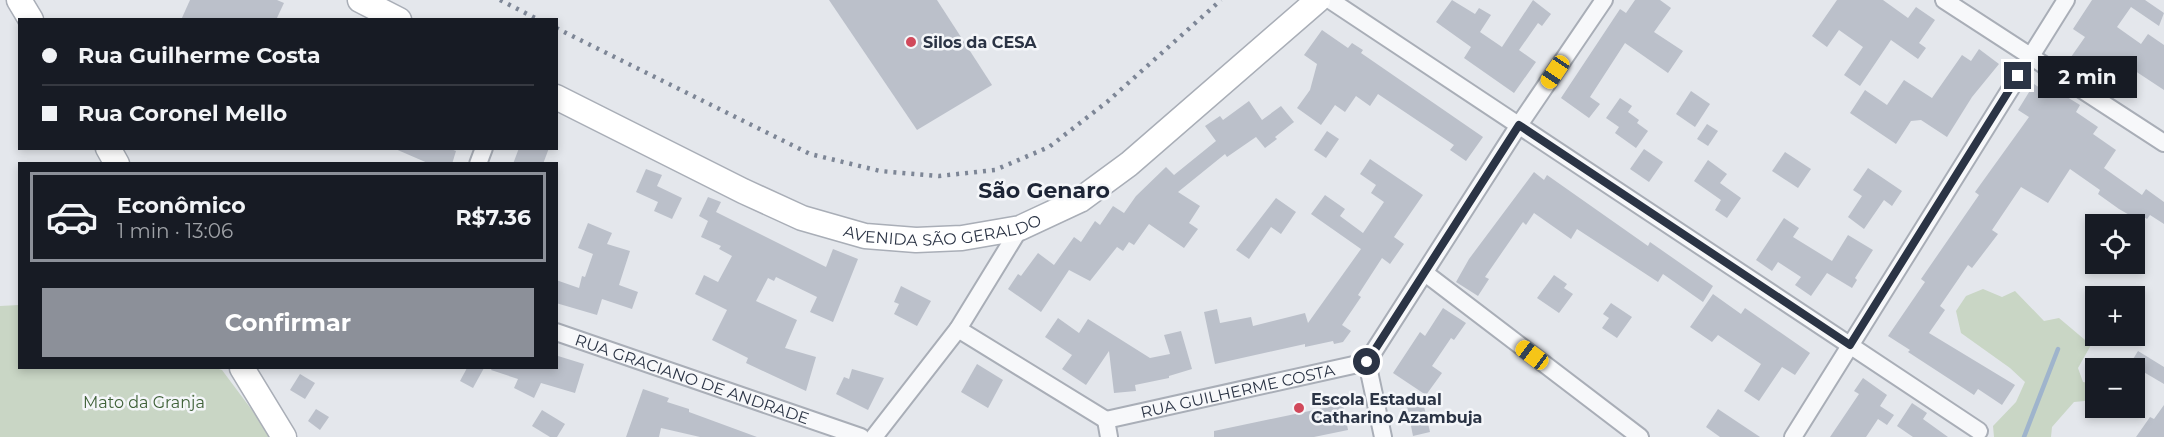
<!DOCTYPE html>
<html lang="pt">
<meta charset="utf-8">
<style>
:root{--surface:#171b24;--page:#242831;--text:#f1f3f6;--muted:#9ea1a6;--line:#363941;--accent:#8c9099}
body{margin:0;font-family:Montserrat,sans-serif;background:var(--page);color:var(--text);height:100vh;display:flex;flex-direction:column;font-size:22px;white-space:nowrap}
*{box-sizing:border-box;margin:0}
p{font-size:20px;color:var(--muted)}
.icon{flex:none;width:33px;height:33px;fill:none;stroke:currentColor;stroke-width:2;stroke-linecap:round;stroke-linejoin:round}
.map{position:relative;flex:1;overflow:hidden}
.panel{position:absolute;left:18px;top:162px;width:540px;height:207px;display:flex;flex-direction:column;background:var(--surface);border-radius:0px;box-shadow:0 3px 9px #0003}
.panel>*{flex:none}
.hud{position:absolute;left:18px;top:18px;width:540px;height:132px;border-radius:0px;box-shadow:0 3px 9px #0003;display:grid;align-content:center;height:132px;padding:0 24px;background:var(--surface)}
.fabs{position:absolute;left:2085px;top:214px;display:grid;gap:12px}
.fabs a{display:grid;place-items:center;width:60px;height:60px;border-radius:0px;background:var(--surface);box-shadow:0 3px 9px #0003;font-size:30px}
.end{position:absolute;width:27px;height:27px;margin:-14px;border:8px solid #2b3445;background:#fff;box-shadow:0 0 0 3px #fff}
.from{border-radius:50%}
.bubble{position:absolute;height:42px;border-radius:0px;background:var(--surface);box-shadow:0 3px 9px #0003;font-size:20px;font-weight:700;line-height:42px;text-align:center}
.car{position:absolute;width:18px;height:36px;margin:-18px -9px;border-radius:8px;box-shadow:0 0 4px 2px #0007;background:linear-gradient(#f5c518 24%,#345 0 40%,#f5c518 0 76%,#345 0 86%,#f5c518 0)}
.hud b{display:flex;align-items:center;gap:21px;height:57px;font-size:22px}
.hud b+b{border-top:2px solid var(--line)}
.hud i{width:15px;height:15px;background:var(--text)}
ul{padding:10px 0 0;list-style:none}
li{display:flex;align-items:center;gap:18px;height:90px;margin:0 12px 9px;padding:0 12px;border:3px solid var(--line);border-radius:0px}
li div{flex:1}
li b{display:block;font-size:22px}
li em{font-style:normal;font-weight:700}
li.active{border-color:var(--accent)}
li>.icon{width:54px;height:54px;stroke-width:1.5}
.action{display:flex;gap:12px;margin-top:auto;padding:12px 24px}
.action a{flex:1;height:69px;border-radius:0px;background:var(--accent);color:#fff;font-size:24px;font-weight:700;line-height:69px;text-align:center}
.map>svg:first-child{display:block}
.green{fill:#c9d6c5}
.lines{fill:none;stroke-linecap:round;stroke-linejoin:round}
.stream{stroke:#9fb4cc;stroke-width:4.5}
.building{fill:#bbc0ca}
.street-casing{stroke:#a9aeb7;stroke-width:20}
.secondary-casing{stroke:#a9aeb7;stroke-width:27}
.street{stroke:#f7f8fa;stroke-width:16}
.secondary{stroke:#fff;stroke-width:24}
.rail{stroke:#7d8696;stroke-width:4.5;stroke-dasharray:3 6;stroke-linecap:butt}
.route{stroke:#2b3445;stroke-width:8}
.poi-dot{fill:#d1495b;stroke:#f4f6f9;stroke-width:2}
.labels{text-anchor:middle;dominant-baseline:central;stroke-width:5;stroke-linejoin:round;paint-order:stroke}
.poi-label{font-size:16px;font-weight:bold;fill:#2b3445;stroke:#f4f6f9;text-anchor:start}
.street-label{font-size:16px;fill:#2b3445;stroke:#f4f6f9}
.park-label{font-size:16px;fill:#3f6138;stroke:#f4f6f9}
.district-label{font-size:22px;font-weight:bold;fill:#1d2536;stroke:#f4f6f9}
</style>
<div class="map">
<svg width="2164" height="437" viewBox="0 0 2164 437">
<rect width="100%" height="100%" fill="#e4e7ec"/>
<g class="green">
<polygon points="1983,289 2002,297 2015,291 2044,321 2059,318 2091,345 2078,368 2083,382 2095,384 2095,400 2074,402 2052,427 2051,437 1994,437 1993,426 2016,402 2025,382 2010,368 1961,333 1956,311 1966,296"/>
<polygon points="19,305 20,368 216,368 222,370 272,437 0,437 0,306"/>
</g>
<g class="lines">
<polyline class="stream" points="2024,437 2058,349"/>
</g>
<g class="building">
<polygon points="190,0 277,0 284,3 276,20 181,20"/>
<polygon points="829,0 937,0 992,85 917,130"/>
<polygon points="1452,0 1475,14 1479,8 1491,15 1480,32 1502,47 1533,0 1551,14 1542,26 1538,23 1519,50 1536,62 1514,93 1464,58 1471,47 1436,22"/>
<polygon points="1635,0 1660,0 1671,8 1654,32 1683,51 1668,73 1625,43 1590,97 1600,104 1589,118 1561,98 1620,9 1626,13"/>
<polygon points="1837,0 1883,0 1908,18 1916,7 1935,20 1919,43 1926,48 1918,59 1891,40 1860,86 1844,75 1863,47 1839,30 1827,47 1812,36"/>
<polygon points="2092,0 2145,0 2164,13 2159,26 2131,7 2117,27 2141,44 2148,34 2164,45 2164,90 2120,61 2106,81 2071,57 2085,37 2073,29"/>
<polygon points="1322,30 1348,48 1352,43 1363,50 1361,53 1483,137 1466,161 1450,150 1454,145 1378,94 1370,106 1356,96 1345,112 1335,105 1321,125 1297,108 1310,90 1317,64 1304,55"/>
<polygon points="1979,49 1999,64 1972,97 1947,137 1921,120 1911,121 1896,144 1850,113 1865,90 1887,105 1904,80 1932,98 1962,55 1971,61"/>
<polygon points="2034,84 2055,98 2059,92 2080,105 2076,112 2098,127 2093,134 2116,150 2104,168 2142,195 2146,189 2164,202 2164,224 2150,215 2147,219 2141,215 2138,220 2119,209 2098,194 2100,190 2070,169 2048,203 2021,187 1992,230 1998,234 1972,268 1968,265 1940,306 1945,310 1929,333 2015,385 2002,405 1978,389 1974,395 1908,352 1910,350 1888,336 1925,282 1921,279 1979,195 1975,192 2029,117 2018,110"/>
<polygon points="1691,91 1710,104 1695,127 1676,114"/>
<polygon points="1620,98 1632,106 1628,112 1639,120 1637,123 1648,131 1636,148 1615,133 1619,127 1606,118"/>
<polygon points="1249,101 1262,120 1281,106 1294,122 1275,137 1277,139 1265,148 1256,137 1227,157 1225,154 1178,192 1200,206 1189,223 1198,229 1184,248 1149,224 1134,245 1129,242 1123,251 1117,247 1090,281 1069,270 1041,312 1008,289 1018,274 1021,276 1038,253 1054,265 1074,237 1081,242 1095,221 1100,225 1113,206 1124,213 1136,196 1166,167 1174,175 1216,141 1205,126 1220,116 1223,120"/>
<polygon points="1707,124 1718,131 1708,146 1697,139"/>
<polygon points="1327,131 1339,139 1326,158 1314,150"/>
<polygon points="393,148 448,148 456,151 452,164 430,164"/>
<polygon points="519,148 549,148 543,164 513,164"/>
<polygon points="1644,149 1663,162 1649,182 1630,169"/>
<polygon points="1785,152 1811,169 1798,188 1772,171"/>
<polygon points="1370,159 1423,195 1394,237 1404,244 1390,264 1382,258 1358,295 1361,297 1342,325 1351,331 1343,342 1334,344 1333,341 1305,347 1305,344 1215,364 1204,312 1217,309 1220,323 1251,317 1253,326 1305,313 1308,323 1361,249 1311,214 1325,195 1345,209 1340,216 1363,233 1384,202 1371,193 1376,185 1360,174"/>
<polygon points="1708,160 1727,174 1720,183 1741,198 1727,218 1715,210 1721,200 1694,181"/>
<polygon points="1868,168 1902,191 1892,206 1884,200 1864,229 1848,217 1862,196 1853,190"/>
<polygon points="646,169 662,175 657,186 682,198 672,219 654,211 658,202 636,192"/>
<polygon points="1534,172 1544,180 1547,175 1648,246 1650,242 1713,286 1703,302 1663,274 1658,282 1577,229 1571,239 1534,213 1526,225 1523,222 1485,277 1489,279 1478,296 1456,282 1469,259"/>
<polygon points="708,197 721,202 716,212 826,267 833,249 858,259 833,322 810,312 817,297 776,277 774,281 768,278 756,301 797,320 785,348 816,357 806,391 746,363 748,358 712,340 727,310 695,294 704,275 718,282 732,256 719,249 721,246 701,237 708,221 699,216"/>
<polygon points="1276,198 1296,212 1281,234 1271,227 1249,259 1236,250"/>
<polygon points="1784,218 1799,228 1793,237 1832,261 1848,235 1873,250 1855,278 1857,280 1852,288 1827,273 1811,296 1795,285 1801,277 1778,262 1772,271 1756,260"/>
<polygon points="588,223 612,233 607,244 630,251 619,285 638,292 632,309 602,299 597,315 556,303 556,280 579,288 582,276 585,277 593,254 578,248"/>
<polygon points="1554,275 1567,284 1564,288 1573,294 1559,313 1537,298"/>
<polygon points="901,286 931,301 917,326 894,314 899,304 894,302"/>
<polygon points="1713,294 1741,314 1745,308 1810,353 1795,375 1782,367 1759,401 1744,391 1761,364 1718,335 1712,342 1690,327"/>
<polygon points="1611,303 1632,317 1617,338 1602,328 1609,318 1603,314"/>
<polygon points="1443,308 1466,323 1454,340 1451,338 1432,366 1442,373 1426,395 1393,373 1420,332 1425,336"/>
<polygon points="1058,318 1079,333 1088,319 1150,358 1170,354 1164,335 1181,331 1192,369 1169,376 1169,378 1135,385 1136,391 1114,393 1109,351 1086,385 1062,369 1072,355 1045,337"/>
<polygon points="2138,351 2164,367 2164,384 2130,364"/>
<polygon points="558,356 584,364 575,393 541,383 534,398 514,388 518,379 491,370 492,368 556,368"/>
<polygon points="977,364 1003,380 988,408 961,392"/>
<polygon points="467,368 484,368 473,388 460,381"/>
<polygon points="852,369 884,378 868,410 836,394 844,377 849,379"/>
<polygon points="300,374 315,383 305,399 290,390"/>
<polygon points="1863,378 1887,395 1880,406 1894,415 1887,425 1878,419 1866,437 1830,437 1859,394 1854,391"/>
<polygon points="643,389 669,398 667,402 689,409 689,412 757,437 700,437 661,428 659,437 626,437"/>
<polygon points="1423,402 1430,432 1413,436 1407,406"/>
<polygon points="1912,403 1927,413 1923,419 1948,437 1913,437 1897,426"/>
<polygon points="1343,404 1348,430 1314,437 1214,437 1214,431"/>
<polygon points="2164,405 2164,437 2136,437 2150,417 2154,419"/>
<polygon points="316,409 329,417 320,430 308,421"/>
<polygon points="1718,409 1760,437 1720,437 1706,427"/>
<polygon points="542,410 565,424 557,437 550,437 532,426"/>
</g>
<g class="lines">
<defs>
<g id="street">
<polyline points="1330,0 1979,431"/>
<polyline points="1944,0 2164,143"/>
<polyline points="478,164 484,148"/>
<polyline points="1425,273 1640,437"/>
<polyline points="958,329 1106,420"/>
<path id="s1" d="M556 332 861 437"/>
<polyline points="1367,362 1519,125 1604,0"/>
<polyline points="874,437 958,329 1020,228"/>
<path id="s2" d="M1109 437 1106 420 1367 362 1383 437"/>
<polyline points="1793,437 2066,0"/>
</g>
<g id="secondary">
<polyline points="19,0 31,20"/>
<polyline points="360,0 399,20"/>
<path id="s3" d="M556 97 743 191 802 218 865 236 916 240 962 238 1020 228 1080 200 1129 164 1318 0"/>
<polyline points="108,148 117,164"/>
<polyline points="242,368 284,437"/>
</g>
</defs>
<use href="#street" class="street-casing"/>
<use href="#secondary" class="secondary-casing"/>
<use href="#street" class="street"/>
<use href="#secondary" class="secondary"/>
<g class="rail">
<polyline points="500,0 539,20"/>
<polyline points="556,28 810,154 880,171 939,176 995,170 1049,147 1107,102 1221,0"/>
</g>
</g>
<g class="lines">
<polyline class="route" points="1367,362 1519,125 1850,345 2018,76"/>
</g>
<g class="poi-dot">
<circle cx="911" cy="42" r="6"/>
<circle cx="1299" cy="408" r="6"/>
</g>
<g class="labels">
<g class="poi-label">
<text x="923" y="42">Silos da CESA</text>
<text x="1311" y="399">Escola Estadual<tspan x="1311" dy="18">Catharino Azambuja</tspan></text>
</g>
<g class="street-label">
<text stroke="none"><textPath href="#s3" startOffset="418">AVENIDA SÃO GERALDO</textPath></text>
<text stroke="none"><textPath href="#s1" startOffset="144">RUA GRACIANO DE ANDRADE</textPath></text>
<text stroke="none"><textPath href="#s2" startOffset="152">RUA GUILHERME COSTA</textPath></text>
</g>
<g class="park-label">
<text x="144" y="402">Mato da Granja</text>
</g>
<g class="district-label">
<text x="1044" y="190">São Genaro</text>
</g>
</g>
</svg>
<div class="fabs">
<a><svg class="icon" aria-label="locate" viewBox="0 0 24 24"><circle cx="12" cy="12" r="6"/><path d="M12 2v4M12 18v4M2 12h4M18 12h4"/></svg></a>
<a>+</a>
<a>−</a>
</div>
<i class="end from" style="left:1367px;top:362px"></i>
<i class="end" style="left:2018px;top:76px"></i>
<div class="bubble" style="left:2038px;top:56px;width:99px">2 min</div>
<i class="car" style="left:1555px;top:72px;rotate:214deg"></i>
<i class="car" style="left:1532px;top:355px;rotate:307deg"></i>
<div class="hud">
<b><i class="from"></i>Rua Guilherme Costa</b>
<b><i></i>Rua Coronel Mello</b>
</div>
<section class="panel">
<ul>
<li class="active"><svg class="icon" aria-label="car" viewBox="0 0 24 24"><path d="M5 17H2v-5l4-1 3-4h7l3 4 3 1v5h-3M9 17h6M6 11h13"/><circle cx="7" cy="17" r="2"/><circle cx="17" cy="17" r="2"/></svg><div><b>Econômico</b><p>1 min · 13:06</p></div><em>R$7.36</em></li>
</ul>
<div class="action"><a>Confirmar</a></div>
</section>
</div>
